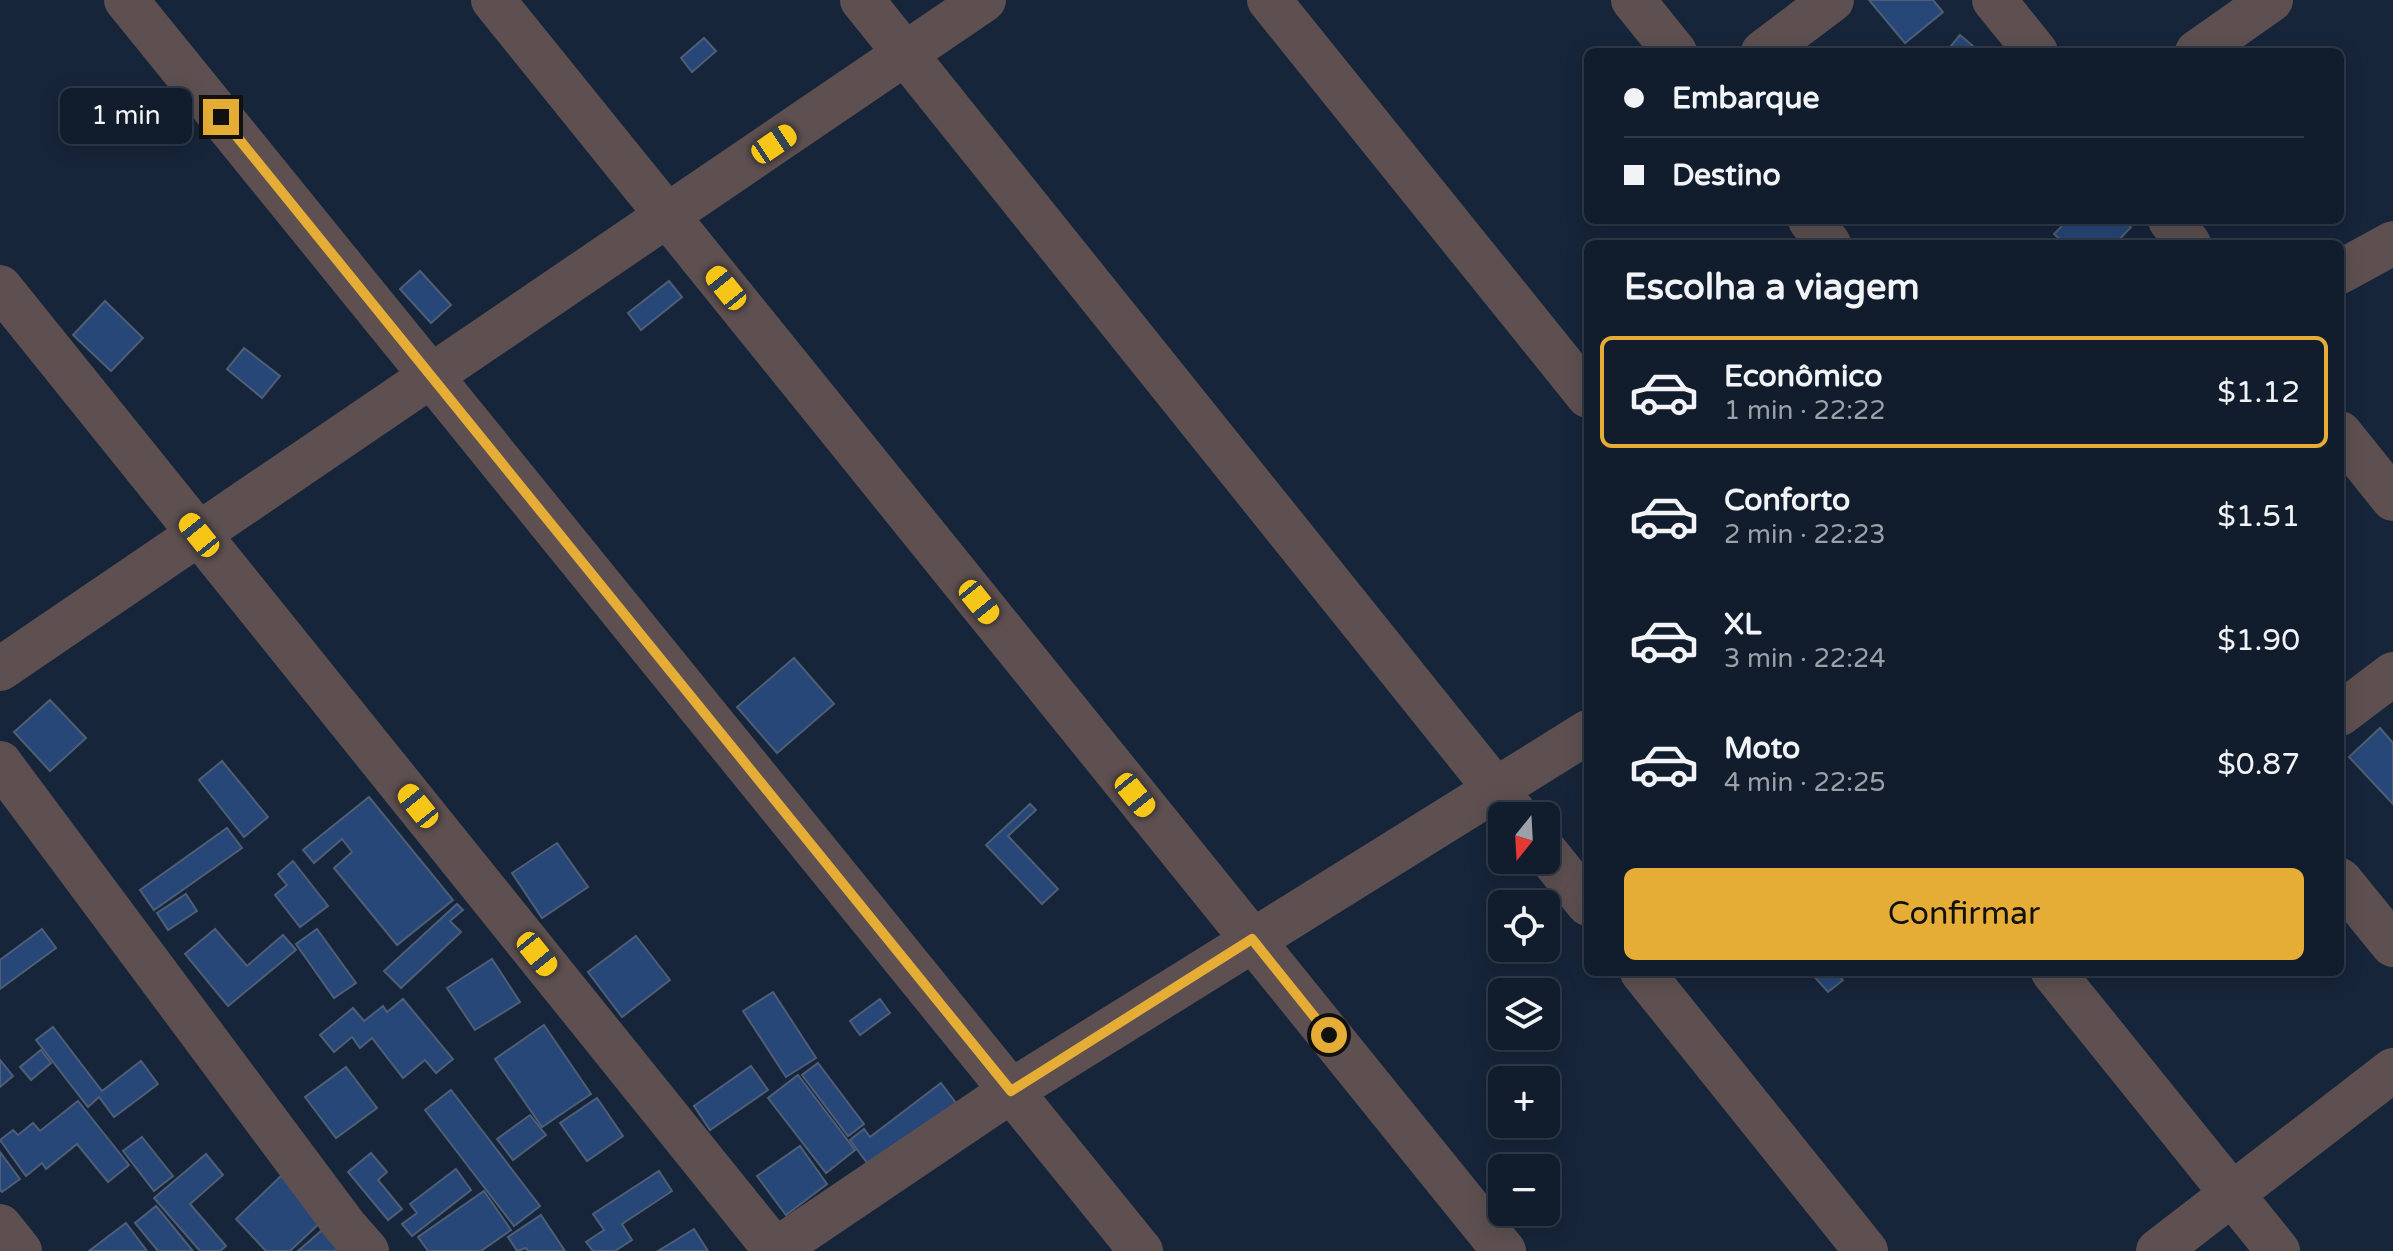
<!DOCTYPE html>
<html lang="pt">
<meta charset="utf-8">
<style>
:root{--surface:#111c2c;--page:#1e2938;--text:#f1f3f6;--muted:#9ca1a9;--line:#303a48;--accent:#e5ad35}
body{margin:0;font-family:"Varela Round",sans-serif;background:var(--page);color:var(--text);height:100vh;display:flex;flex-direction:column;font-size:30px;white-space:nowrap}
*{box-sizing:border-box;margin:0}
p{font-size:26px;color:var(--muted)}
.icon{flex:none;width:44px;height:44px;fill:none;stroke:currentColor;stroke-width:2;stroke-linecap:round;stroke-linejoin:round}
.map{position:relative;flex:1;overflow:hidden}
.sheet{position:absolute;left:1584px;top:240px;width:760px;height:736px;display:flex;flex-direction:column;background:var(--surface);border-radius:12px;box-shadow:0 4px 20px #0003,0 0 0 2px var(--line)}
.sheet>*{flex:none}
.guide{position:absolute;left:1584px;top:48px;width:760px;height:176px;border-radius:12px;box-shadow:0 4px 20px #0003,0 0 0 2px var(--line);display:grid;align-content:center;height:176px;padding:0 40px;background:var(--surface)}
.needle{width:52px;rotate:198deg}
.fabs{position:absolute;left:1488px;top:802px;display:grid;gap:16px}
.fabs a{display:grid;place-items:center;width:72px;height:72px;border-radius:12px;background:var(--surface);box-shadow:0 4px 20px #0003,0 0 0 2px var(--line);font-size:40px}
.end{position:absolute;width:36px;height:36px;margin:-18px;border:10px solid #e5ad35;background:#111;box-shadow:0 0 0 4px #111}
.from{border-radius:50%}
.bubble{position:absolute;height:56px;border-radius:12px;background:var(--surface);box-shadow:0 4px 20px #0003,0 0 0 2px var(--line);font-size:26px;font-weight:600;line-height:56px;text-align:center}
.car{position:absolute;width:24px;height:48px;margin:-24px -12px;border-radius:10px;box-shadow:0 0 6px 2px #0007;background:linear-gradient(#f5c518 24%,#345 0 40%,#f5c518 0 76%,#345 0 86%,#f5c518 0)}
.guide b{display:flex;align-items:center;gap:28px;height:76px;font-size:30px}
.guide b+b{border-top:2px solid var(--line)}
.guide i{width:20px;height:20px;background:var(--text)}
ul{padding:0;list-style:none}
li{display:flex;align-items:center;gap:24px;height:112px;margin:0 16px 12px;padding:0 24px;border:4px solid transparent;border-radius:12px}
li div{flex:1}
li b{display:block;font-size:30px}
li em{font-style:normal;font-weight:600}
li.on{border-color:var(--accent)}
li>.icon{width:72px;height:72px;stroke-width:1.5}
h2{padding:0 40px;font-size:36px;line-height:96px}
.cta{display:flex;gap:16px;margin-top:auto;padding:16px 40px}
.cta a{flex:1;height:92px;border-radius:12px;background:var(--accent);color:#111;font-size:32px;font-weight:600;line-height:92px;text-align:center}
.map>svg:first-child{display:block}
.building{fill:#274778;stroke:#4e5e76;stroke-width:2}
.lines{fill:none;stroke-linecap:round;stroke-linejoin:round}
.minor{stroke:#5e5051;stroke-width:44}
.route{stroke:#e5ad35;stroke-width:10}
</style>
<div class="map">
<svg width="2393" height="1251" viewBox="0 0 2393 1251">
<rect width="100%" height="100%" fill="#17253a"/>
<g class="building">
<polygon points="1869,0 1933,0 1943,12 1905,43"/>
<polygon points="1960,35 1980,52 1946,52"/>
<polygon points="704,38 716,51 692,72 681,58"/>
<polygon points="2068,220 2123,220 2131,227 2115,244 2065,244 2054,234"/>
<polygon points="420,271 451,305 431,323 400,289"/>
<polygon points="669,281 682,297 641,330 628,313"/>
<polygon points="105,301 143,338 111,371 73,335"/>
<polygon points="244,348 280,376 262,398 227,369"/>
<polygon points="794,658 834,704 777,753 737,707"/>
<polygon points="50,700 86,738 50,771 14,732"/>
<polygon points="2380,728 2393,743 2393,804 2349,757"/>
<polygon points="222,761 268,817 244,837 199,780"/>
<polygon points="369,797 453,900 397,945 334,868 352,852 342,839 314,863 303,850"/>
<polygon points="1030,804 1036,810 1008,836 1058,889 1042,904 986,845"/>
<polygon points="227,828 242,848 154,910 140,890"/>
<polygon points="557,843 588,887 542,918 512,873"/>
<polygon points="293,861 328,906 300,927 275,895 287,885 278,874"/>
<polygon points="186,894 197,911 168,930 157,913"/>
<polygon points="457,904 463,910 450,921 461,932 401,988 384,971"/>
<polygon points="42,929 56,948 0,989 0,960"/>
<polygon points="215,929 247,966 283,935 296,950 228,1006 185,954"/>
<polygon points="317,929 356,983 334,998 296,944"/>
<polygon points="636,936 670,980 622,1017 588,972"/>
<polygon points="492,959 520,1002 475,1030 447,988"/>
<polygon points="1810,972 1836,972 1843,980 1828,992"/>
<polygon points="773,992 816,1058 786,1077 743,1011"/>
<polygon points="403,999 453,1059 436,1073 425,1060 403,1078 372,1038 360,1048 352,1037 334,1052 320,1035 353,1008 364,1021 383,1006 387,1012"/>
<polygon points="880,999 890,1013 860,1035 850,1021"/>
<polygon points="544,1025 591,1094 542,1127 495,1059"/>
<polygon points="53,1027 102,1091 141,1061 158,1084 114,1117 99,1097 88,1107 36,1040"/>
<polygon points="41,1050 51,1063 31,1080 20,1067"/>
<polygon points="0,1060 13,1076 0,1087"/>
<polygon points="818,1063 864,1124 848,1136 802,1075"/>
<polygon points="751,1066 768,1090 710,1130 694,1106"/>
<polygon points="346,1067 377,1108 336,1138 305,1097"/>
<polygon points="798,1075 855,1150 826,1173 768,1098"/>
<polygon points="941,1083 959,1107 874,1172 850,1140 864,1129 870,1137"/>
<polygon points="451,1090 540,1206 514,1226 425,1110"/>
<polygon points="597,1098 623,1136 587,1161 560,1123"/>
<polygon points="78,1101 129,1165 108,1182 77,1144 46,1169 42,1163 26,1176 0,1140 13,1130 18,1135 33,1123 40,1131"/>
<polygon points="530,1115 546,1135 513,1160 497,1139"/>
<polygon points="142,1137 173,1176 154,1191 123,1151"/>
<polygon points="800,1146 827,1184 786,1215 757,1176"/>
<polygon points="0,1152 20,1179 2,1192 0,1190"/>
<polygon points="371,1153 387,1172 378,1180 402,1209 388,1220 348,1172"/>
<polygon points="206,1154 223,1175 190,1204 226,1246 220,1251 200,1251 154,1198"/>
<polygon points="456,1169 471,1190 412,1236 402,1224 417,1213 410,1204"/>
<polygon points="659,1171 672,1191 622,1224 632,1240 615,1251 593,1251 586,1242 604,1230 593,1214"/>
<polygon points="281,1176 323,1220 290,1251 266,1251 236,1219"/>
<polygon points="484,1191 511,1230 481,1251 428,1251 418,1237"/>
<polygon points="156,1206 193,1251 158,1251 135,1223"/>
<polygon points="541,1215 565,1251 528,1251 526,1248 517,1251 508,1237"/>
<polygon points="126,1223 147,1251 89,1251"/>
<polygon points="328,1225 343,1244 335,1251 298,1251"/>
<polygon points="694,1229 708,1251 658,1251"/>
</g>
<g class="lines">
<g class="minor">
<polyline points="126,0 1141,1251"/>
<polyline points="493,0 1504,1251"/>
<polyline points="862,0 1517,816"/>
<polyline points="1269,0 1588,396"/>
<polyline points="1633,0 1675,52"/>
<polyline points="1994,0 2036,52"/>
<polyline points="1763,52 1832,0"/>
<polyline points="2197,52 2271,0"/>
<polyline points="1810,220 1829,244"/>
<polyline points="2170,220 2189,244"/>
<polyline points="2340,272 2393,243"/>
<polyline points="0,287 776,1251"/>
<polyline points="2340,433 2393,499"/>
<polyline points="0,669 984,0"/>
<polyline points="2340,714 2393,674"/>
<polyline points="0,763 345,1226 367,1251"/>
<polyline points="1546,852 1588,904"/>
<polyline points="2340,880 2393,945"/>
<polyline points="1642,972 1866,1251"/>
<polyline points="2053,972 2278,1251"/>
<polyline points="0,1226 20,1251"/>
<polyline points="774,1251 1011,1091 1588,732"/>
<polyline points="2158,1251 2393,1070"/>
</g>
</g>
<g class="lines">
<polyline class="route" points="221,117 1011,1091 1252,939 1329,1035"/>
</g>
</svg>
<div class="fabs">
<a><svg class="needle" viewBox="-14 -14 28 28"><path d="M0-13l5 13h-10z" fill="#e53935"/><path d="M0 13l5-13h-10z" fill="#9ca1a9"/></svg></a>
<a><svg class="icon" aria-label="locate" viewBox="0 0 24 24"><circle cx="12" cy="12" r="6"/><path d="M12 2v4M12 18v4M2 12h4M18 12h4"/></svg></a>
<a><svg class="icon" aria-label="layers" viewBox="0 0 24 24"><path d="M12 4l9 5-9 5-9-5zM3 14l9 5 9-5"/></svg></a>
<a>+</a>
<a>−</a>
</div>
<i class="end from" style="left:1329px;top:1035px"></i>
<i class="end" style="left:221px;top:117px"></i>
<div class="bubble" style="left:60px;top:88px;width:132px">1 min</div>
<i class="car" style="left:774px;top:144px;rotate:56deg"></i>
<i class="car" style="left:726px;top:288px;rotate:321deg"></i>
<i class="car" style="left:199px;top:535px;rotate:321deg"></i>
<i class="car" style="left:979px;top:602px;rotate:141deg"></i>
<i class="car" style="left:1135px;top:795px;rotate:141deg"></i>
<i class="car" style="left:418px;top:806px;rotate:321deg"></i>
<i class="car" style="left:537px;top:954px;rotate:141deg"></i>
<div class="guide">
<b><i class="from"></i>Embarque</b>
<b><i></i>Destino</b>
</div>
<section class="sheet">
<h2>Escolha a viagem</h2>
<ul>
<li class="on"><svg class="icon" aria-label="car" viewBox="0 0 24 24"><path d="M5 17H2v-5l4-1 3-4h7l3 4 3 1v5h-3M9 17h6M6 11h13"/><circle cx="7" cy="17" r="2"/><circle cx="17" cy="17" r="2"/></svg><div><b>Econômico</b><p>1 min · 22:22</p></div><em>$1.12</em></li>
<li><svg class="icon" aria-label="car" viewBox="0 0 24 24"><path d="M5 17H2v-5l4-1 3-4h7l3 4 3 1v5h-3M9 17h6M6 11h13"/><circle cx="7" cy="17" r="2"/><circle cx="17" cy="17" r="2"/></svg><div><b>Conforto</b><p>2 min · 22:23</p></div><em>$1.51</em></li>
<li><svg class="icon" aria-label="car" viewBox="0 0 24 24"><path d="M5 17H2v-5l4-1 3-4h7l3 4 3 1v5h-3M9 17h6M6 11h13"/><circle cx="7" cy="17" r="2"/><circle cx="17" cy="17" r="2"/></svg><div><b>XL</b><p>3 min · 22:24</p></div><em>$1.90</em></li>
<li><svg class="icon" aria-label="car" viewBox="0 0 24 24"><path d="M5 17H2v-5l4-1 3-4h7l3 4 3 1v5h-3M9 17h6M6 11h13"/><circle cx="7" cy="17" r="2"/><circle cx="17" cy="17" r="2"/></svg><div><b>Moto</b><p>4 min · 22:25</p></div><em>$0.87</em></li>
</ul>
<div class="cta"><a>Confirmar</a></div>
</section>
</div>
